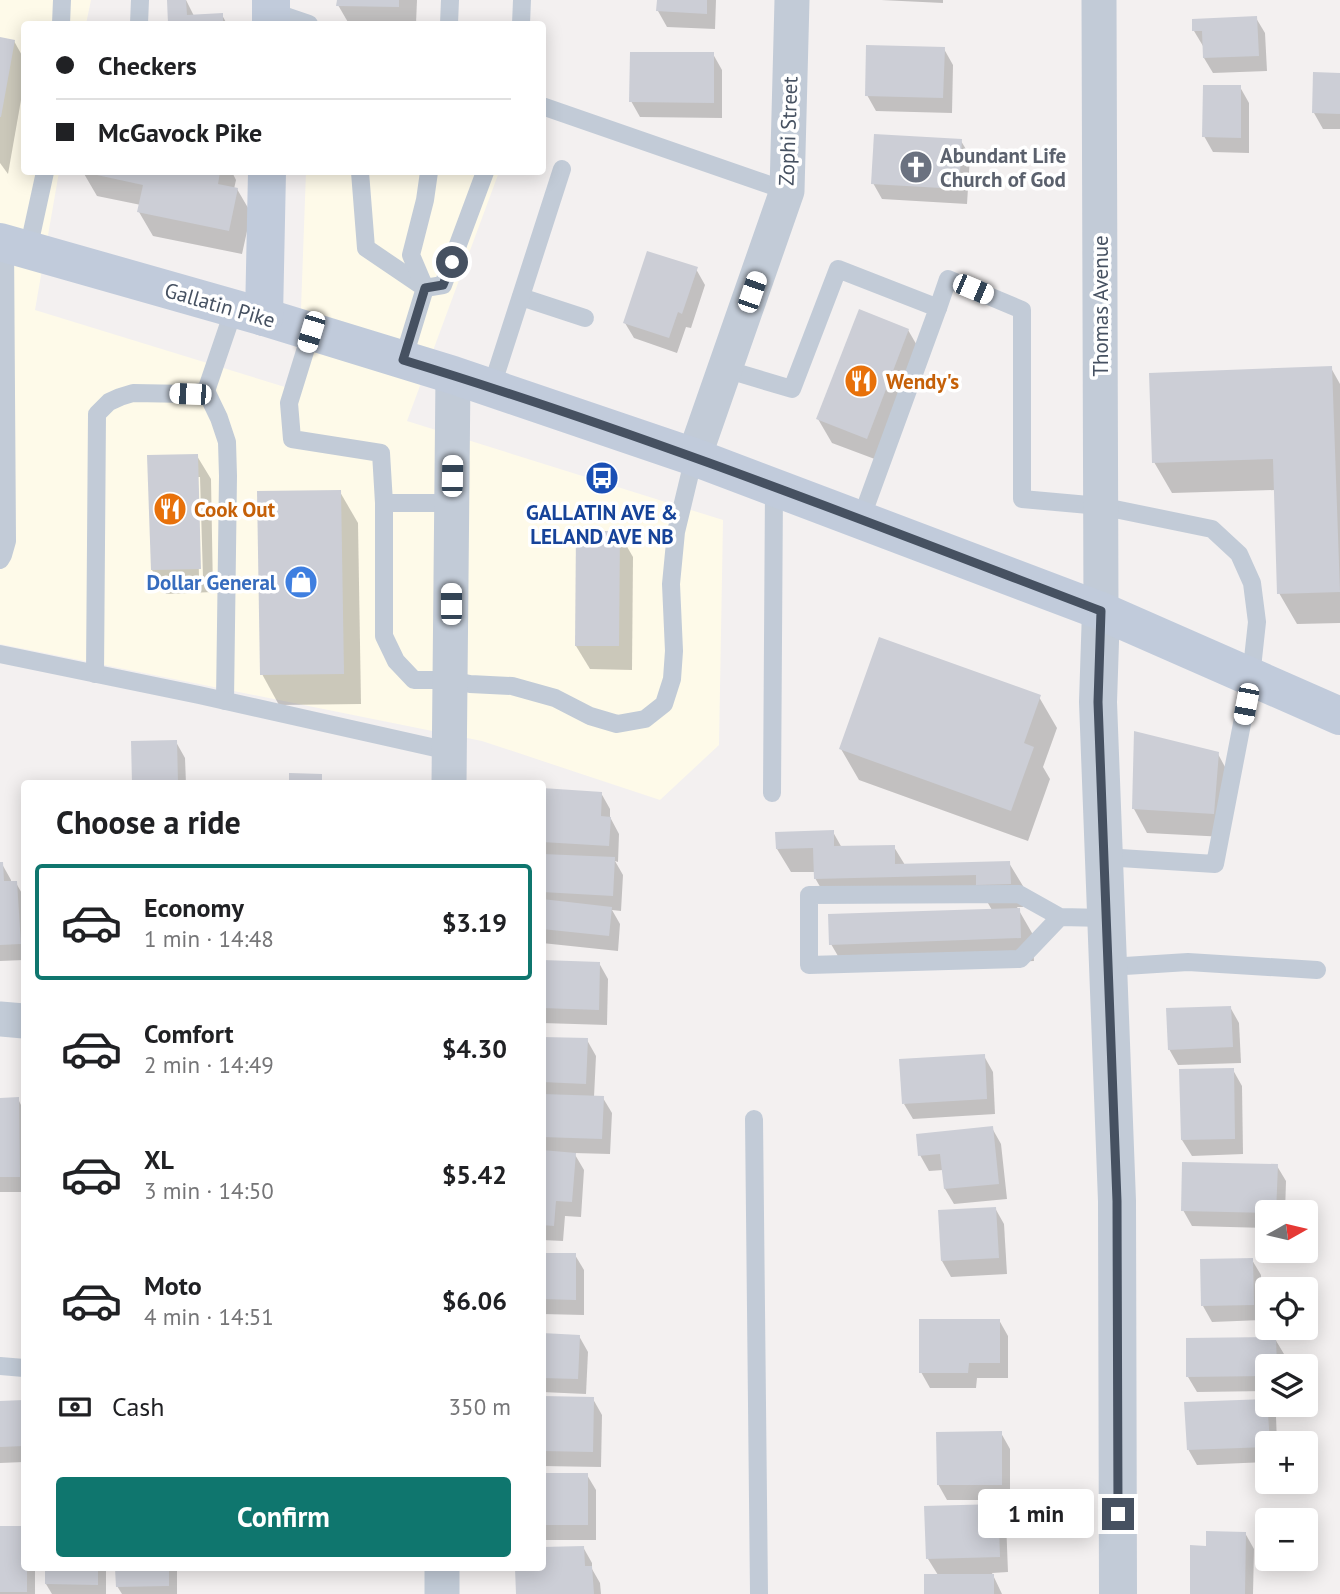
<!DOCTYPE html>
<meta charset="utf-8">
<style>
:root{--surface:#fff;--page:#f6f6f6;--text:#202124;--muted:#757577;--line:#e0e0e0;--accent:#0f766e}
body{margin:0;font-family:"PT Sans",sans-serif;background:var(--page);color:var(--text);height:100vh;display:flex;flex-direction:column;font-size:26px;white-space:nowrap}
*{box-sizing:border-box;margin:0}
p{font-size:23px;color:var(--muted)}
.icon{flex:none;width:38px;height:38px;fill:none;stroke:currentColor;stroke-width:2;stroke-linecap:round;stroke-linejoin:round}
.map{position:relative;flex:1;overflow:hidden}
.side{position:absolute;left:21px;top:780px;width:525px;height:791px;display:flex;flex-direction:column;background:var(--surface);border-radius:7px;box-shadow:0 4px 18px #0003}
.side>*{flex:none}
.hud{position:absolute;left:21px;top:21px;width:525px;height:154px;border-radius:7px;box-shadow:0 4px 18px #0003;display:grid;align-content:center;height:154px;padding:0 35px;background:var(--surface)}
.needle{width:46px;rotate:82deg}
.tools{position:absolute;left:1255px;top:1200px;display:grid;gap:14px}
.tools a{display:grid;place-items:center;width:63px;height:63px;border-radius:7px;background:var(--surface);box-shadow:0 4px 18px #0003;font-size:35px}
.end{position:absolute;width:32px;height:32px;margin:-16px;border:9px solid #465161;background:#fff;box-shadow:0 0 0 4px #fff}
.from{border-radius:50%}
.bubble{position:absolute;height:49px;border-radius:7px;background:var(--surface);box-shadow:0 4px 18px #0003;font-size:23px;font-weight:600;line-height:49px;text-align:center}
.car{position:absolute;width:21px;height:42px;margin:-21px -10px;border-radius:9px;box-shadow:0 0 5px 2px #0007;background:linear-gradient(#fff 24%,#345 0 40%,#fff 0 76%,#345 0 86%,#fff 0)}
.hud b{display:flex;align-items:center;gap:24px;height:66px;font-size:26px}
.hud b+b{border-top:2px solid var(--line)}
.hud i{width:18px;height:18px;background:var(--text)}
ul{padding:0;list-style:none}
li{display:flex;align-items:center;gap:21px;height:116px;margin:0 14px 10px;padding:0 21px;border:4px solid transparent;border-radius:7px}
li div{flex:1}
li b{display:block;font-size:26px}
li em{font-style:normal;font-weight:600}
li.on{border-color:var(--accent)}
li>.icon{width:63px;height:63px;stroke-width:1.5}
h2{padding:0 35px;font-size:32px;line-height:84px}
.pay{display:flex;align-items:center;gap:18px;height:77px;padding:0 35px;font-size:26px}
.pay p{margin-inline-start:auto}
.button{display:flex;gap:14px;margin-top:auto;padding:14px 35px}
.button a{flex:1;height:80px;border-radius:7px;background:var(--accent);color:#fff;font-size:28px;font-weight:600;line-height:80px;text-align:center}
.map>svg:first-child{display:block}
.commercial{fill:#fefae9}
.shadow{fill:#0003;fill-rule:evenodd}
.building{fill:#ccced6}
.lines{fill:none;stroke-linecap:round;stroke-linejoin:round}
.service{stroke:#c2cbd7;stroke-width:18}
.minor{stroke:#c2cbd7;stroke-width:35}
.tertiary{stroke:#c2cbd7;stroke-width:38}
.secondary{stroke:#c1cbdb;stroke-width:38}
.route{stroke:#465161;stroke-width:9}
.labels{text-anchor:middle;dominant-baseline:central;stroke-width:7;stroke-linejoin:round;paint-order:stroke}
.street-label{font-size:21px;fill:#465161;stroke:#fff}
.worship-label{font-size:21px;font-weight:bold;fill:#5b616d;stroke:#fff;text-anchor:start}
.food-label{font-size:21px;font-weight:bold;fill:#c56008;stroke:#fff;text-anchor:start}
.transit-label{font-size:21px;font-weight:bold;fill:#164399;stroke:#fff}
.shop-label{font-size:21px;font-weight:bold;fill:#366cbe;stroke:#fff;text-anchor:end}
</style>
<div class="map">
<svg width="1340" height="1594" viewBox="0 0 1340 1594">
<rect width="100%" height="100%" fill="#f3f0f0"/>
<polygon class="commercial" points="0,0 91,0 86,24 24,24 24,172 59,172 35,310 298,391 306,172 499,172 407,421 723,520 719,745 660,800 482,741 0,644"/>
<g class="shadow">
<polygon points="169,0 186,0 194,16 222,15 227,24 170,24"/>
<polygon points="338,0 417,0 416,24 349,24 338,5"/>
<polygon points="658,0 716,0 715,29 667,27 658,11"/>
<polygon points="881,0 943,0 943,3"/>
<polygon points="1256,18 1265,33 1267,71 1213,73 1204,58 1203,46 1194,31"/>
<polygon points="0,39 14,41 24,59 24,83 8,174 0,163"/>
<polygon points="944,49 953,65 952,113 876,111 867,95"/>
<polygon points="713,54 722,70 722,118 640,117 631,101"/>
<polygon points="1340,74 1340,129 1323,129 1314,113"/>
<polygon points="1240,87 1249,103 1249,153 1213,152 1204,136"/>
<polygon points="961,141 970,156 967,204 882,199 873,183"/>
<polygon points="83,172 232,172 236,180 234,189 237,189 251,213 242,254 153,236 139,212 141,205 97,196"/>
<polygon points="696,269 705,285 691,328 686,327 677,353 634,338 625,323"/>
<polygon points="908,330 922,354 880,461 832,443 818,419"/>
<polygon points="1331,368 1340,384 1340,623 1297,624 1279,593 1275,490 1172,493 1154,462"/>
<path d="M197 456 211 479 213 592 166 594 152 570 149 457ZM197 477H200L203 578H199Z"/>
<polygon points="340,492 358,523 361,704 279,705 262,674"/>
<polygon points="619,533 633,557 632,670 590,669 576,646"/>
<polygon points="1039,697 1057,728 1043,767 1050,779 1028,841 859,780 841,749"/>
<polygon points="176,742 185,758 186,784 134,784"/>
<polygon points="1218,754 1231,778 1226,837 1147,833 1134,809"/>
<polygon points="542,790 601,793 610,809 610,817 619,834 618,862 615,861 623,875 621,911 612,910 620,924 618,951 542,943"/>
<polygon points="833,832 842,848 894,847 905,865 1009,863 1023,886 1023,907 1017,907 1032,933 1034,961 845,968 831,944 992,910 985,898 829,902 815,878 815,872 791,872 777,849"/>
<polygon points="0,864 2,864 11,880 11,883 16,883 24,897 24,960 0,961"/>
<polygon points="542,961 599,963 608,979 607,1025 542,1023"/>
<polygon points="1230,1007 1239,1023 1241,1063 1178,1065 1169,1049"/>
<polygon points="542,1038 587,1040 596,1056 594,1097 603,1098 612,1113 610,1154 574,1153 584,1170 581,1217 565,1216 563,1241 542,1240"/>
<polygon points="984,1056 993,1072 995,1114 913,1119 904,1104"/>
<polygon points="1233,1070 1242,1086 1243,1154 1192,1156 1182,1140"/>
<polygon points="0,1099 18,1099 24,1111 24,1192 0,1192"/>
<polygon points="992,1128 1001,1144 1007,1199 954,1204 945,1189 943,1170 929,1171 920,1155"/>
<polygon points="1277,1166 1286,1181 1285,1213 1267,1213 1267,1228 1192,1226 1183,1210"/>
<polygon points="995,1208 1004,1224 1007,1274 951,1277 942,1261"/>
<polygon points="542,1254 575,1255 584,1270 584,1315 542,1314"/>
<polygon points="1252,1260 1261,1275 1262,1320 1212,1322 1203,1306"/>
<polygon points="999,1320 1008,1336 1008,1378 977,1378 976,1388 930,1388 921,1372"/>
<polygon points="542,1335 579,1336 588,1352 586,1394 542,1392"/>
<polygon points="1275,1339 1284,1354 1284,1367 1267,1367 1267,1391 1197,1392 1188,1377"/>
<polygon points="542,1398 593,1399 602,1415 601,1467 542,1466"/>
<polygon points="24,1402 24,1462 0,1463 0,1403"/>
<polygon points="1267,1405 1270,1405 1276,1416 1277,1444 1267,1444 1267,1462 1197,1465 1188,1449"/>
<polygon points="1001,1433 1010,1449 1010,1500 947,1500 938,1484"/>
<polygon points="542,1475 587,1475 596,1490 596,1540 542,1540"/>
<polygon points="997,1506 1006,1521 1008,1572 992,1573 1002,1594 926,1594 938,1575 928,1559"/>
<polygon points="0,1528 24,1528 24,1568 35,1568 35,1594 0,1594"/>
<polygon points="1245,1533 1254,1549 1253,1594 1192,1594"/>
<polygon points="583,1547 592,1563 592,1569 600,1583 601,1594 518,1594 516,1568 542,1568"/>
<polygon points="47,1568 106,1568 106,1594 52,1594 46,1584"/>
<polygon points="117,1568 177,1568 177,1594 122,1594 117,1586"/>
</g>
<g class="building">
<polygon points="167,0 186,0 187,15 223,13 223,24 168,24"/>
<polygon points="337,0 399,0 399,7 336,6"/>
<polygon points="657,0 707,0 707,14 656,11"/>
<polygon points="1257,16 1259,56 1203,58 1202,31 1192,31 1192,19"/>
<polygon points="0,37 15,40 1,117 0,117"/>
<polygon points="866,45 945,47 943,98 865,96"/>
<polygon points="630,52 714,52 714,103 629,102"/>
<polygon points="1313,72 1340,73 1340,114 1312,113"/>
<polygon points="1203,85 1241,85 1241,138 1202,137"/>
<polygon points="874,134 962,139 959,189 871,184"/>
<polygon points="83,172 220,172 218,184 238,188 229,231 137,212 143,185"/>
<polygon points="647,251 698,267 682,314 678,312 669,338 623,323"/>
<polygon points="859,309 909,329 867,439 816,419"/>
<polygon points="1332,366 1340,592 1277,594 1273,459 1152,463 1149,373"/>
<polygon points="198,454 201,569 151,570 147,455"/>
<polygon points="341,490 344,674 260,675 257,491"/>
<polygon points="576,531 620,531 619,646 575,646"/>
<polygon points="879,637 1041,695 1024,743 1034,747 1011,811 839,749"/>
<polygon points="1134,731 1219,752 1214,814 1132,809"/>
<polygon points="177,740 178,784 132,784 131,741"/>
<polygon points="289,773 322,774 322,784 289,784"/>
<polygon points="542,788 602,792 601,816 611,817 609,846 542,842"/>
<polygon points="834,830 834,846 895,845 895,864 1010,861 1011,884 976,885 976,875 814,879 813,848 776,849 775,832"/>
<polygon points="542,854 615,857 613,896 542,892"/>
<polygon points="0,862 3,862 4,881 17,881 21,944 0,945"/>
<polygon points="542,899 612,907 609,936 542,929"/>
<polygon points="1020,908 1021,938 829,945 828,914"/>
<polygon points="542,960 600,962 599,1010 542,1008"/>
<polygon points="1231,1006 1233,1047 1168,1050 1166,1008"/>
<polygon points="542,1037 588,1038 586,1084 542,1082"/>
<polygon points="985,1054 987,1099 902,1104 899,1059"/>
<polygon points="1234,1068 1235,1139 1181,1140 1179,1069"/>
<polygon points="542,1094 604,1096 602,1139 542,1137"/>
<polygon points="19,1097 20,1177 0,1177 0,1098"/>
<polygon points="993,1126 999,1184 944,1189 940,1154 918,1156 916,1134"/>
<polygon points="542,1150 576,1153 572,1202 556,1201 554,1226 542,1225"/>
<polygon points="1182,1162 1278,1164 1276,1213 1181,1211"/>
<polygon points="996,1207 999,1258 941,1261 938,1210"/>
<polygon points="542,1253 576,1253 576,1300 542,1299"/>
<polygon points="1253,1258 1254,1305 1201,1306 1200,1259"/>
<polygon points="919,1319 1000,1319 1000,1363 969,1363 968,1373 919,1373"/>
<polygon points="542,1333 580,1335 578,1379 542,1378"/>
<polygon points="1276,1337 1277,1367 1267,1367 1267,1376 1186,1377 1186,1338"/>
<polygon points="542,1396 594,1397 593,1452 542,1451"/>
<polygon points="1267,1399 1270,1444 1267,1444 1267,1447 1187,1450 1184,1402"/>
<polygon points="24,1400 24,1446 0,1447 0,1401"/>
<polygon points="1002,1431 1002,1485 937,1485 936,1432"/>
<rect x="542" y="1473" width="46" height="52"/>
<polygon points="998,1504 1000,1557 926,1559 924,1506"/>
<polygon points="0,1526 24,1526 24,1568 27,1568 27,1592 0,1592"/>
<polygon points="1206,1531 1246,1532 1245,1594 1190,1594 1190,1545 1206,1546"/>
<polygon points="584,1546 585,1566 592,1566 594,1594 516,1594 515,1568 542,1568 542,1547"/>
<polygon points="45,1568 98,1568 98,1585 45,1584"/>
<polygon points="115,1568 169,1568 169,1586 116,1587"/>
<rect x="924" y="1574" width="70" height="20"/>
</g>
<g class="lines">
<g class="service">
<polyline points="271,11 309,24"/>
<polyline points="61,24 62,0"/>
<polyline points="139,24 140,0"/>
<polyline points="449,24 450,0"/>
<polyline points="521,24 522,0"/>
<polyline points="542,106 787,191"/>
<polyline points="360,172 366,248 425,288 403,360"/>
<polyline points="429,172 425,200 411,255 425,288 443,285 485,172"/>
<polyline points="28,250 45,172"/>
<polyline points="521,297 585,318"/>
<polyline points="938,308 948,279 1022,310 1022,499 1100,506 1212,529 1239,554 1252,583 1257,622 1251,677 1215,864 1104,857"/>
<polyline points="311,332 289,403 292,439 381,453 384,503 384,636 396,661 414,680 450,680 470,684 512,686 555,698 590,716 617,724 645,719 664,704 672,679 674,651 671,584 676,532 694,457"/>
<polyline points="725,369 792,389 838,269 938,308 861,519"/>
<polyline points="491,389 562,169"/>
<polyline points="206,391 219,418 227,442 228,476 225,701"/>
<polyline points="384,503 452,503"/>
<polyline points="0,560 3,555 7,541 5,243"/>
<polyline points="0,654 199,695 449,751"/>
<polyline points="95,674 97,414 109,402 120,397 133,393 190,394 206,391 234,309"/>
<polyline points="772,793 774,487"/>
<polyline points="1060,917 1020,959 809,965 809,895 1019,894 1060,917 1106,918"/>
<polyline points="1109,967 1188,962 1317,970"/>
<polyline points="754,1119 759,1594"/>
<polyline points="0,1366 24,1368"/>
</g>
<g class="minor">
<polyline points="1099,0 1101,611"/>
<polyline points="694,457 787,191 792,0"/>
<polyline points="449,784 453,375"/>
<polyline points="0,1019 24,1021"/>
<polyline points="442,1594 442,1568"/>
</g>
<polyline class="tertiary" points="1101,611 1098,702 1117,1201 1118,1594"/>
<g class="secondary">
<polyline points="271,24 271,0"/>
<polyline points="0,242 264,317 453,375 694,457 1101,611 1340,716"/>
<polyline points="264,317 267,172"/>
</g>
</g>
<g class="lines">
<path class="route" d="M452 262 443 285 425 288 403 360C640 432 870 523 1101 611L1098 702 1117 1201 1118 1514"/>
</g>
<defs>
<symbol id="church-disc" viewBox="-11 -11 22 22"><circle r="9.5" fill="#6b7280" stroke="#fff"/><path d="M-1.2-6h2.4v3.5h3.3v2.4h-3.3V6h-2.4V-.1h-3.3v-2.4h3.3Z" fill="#fff"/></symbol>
<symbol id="restaurant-disc" viewBox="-11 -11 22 22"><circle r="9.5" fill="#e8710a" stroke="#fff"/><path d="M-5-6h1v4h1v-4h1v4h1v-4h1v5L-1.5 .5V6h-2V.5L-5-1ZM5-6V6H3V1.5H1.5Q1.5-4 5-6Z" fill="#fff"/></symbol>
<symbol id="bus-disc" viewBox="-11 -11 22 22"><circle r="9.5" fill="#1a4fb4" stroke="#fff"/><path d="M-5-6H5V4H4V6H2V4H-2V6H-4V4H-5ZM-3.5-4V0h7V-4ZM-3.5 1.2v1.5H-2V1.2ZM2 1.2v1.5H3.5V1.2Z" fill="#fff"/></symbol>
<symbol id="shop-disc" viewBox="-11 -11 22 22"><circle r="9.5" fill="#3f7fe0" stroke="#fff"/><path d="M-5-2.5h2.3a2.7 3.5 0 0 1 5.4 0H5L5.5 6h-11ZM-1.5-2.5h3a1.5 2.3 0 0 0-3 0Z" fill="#fff"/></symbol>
</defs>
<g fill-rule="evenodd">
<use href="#church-disc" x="897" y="148" width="38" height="38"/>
<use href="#restaurant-disc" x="842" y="362" width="38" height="38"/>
<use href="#bus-disc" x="583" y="459" width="38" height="38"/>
<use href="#restaurant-disc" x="151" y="490" width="38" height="38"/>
<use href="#shop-disc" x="282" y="563" width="38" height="38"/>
</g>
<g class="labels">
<g class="street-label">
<text transform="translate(788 131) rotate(-88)">Zophi Street</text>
<text transform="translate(220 305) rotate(16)">Gallatin Pike</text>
<text transform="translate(1100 306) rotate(-90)">Thomas Avenue</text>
</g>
<g class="worship-label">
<text x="940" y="155">Abundant Life<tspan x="940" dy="24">Church of God</tspan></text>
</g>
<g class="food-label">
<text x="886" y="381">Wendy's</text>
<text x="194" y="509">Cook Out</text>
</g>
<g class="transit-label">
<text x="602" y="512">GALLATIN AVE &amp;<tspan x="602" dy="24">LELAND AVE NB</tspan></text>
</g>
<g class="shop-label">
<text x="276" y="582">Dollar General</text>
</g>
</g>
</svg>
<div class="tools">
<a><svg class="needle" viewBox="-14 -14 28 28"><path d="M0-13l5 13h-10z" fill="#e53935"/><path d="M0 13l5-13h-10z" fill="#757577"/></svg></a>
<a><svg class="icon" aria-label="locate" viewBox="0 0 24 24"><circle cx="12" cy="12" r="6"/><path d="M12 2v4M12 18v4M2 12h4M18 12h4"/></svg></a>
<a><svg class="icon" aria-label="layers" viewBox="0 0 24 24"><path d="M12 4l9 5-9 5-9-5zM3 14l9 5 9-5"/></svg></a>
<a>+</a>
<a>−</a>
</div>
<i class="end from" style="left:452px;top:262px"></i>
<i class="end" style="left:1118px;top:1514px"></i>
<div class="bubble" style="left:978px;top:1489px;width:116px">1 min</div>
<i class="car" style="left:973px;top:289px;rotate:113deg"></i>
<i class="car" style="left:752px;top:292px;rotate:19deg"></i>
<i class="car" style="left:311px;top:332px;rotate:197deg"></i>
<i class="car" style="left:190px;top:394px;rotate:272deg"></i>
<i class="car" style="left:452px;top:476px;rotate:1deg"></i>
<i class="car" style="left:451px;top:604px;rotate:0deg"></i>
<i class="car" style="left:1246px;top:704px;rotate:191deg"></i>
<div class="hud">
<b><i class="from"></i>Checkers</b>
<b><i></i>McGavock Pike</b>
</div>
<section class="side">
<h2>Choose a ride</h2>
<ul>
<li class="on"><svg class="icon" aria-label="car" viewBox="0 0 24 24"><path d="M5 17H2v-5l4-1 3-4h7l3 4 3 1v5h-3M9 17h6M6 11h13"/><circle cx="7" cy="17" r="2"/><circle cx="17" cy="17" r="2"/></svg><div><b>Economy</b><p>1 min · 14:48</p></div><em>$3.19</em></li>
<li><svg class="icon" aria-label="car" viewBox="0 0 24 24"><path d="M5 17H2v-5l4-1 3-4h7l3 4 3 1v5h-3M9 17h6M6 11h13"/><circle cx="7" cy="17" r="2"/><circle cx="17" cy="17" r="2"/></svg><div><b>Comfort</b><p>2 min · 14:49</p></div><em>$4.30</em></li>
<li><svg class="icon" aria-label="car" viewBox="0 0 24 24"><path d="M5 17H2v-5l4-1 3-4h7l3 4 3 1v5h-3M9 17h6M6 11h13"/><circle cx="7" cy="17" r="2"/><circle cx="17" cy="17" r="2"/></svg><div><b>XL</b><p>3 min · 14:50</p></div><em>$5.42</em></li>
<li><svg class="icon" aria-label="car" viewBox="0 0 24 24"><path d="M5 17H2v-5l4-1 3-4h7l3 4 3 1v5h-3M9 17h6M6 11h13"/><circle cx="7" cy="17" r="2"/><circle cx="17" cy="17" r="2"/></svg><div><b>Moto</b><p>4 min · 14:51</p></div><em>$6.06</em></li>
</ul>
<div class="pay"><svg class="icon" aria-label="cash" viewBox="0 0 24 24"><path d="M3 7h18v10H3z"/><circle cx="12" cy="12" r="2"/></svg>Cash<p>350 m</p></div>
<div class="button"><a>Confirm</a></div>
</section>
</div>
